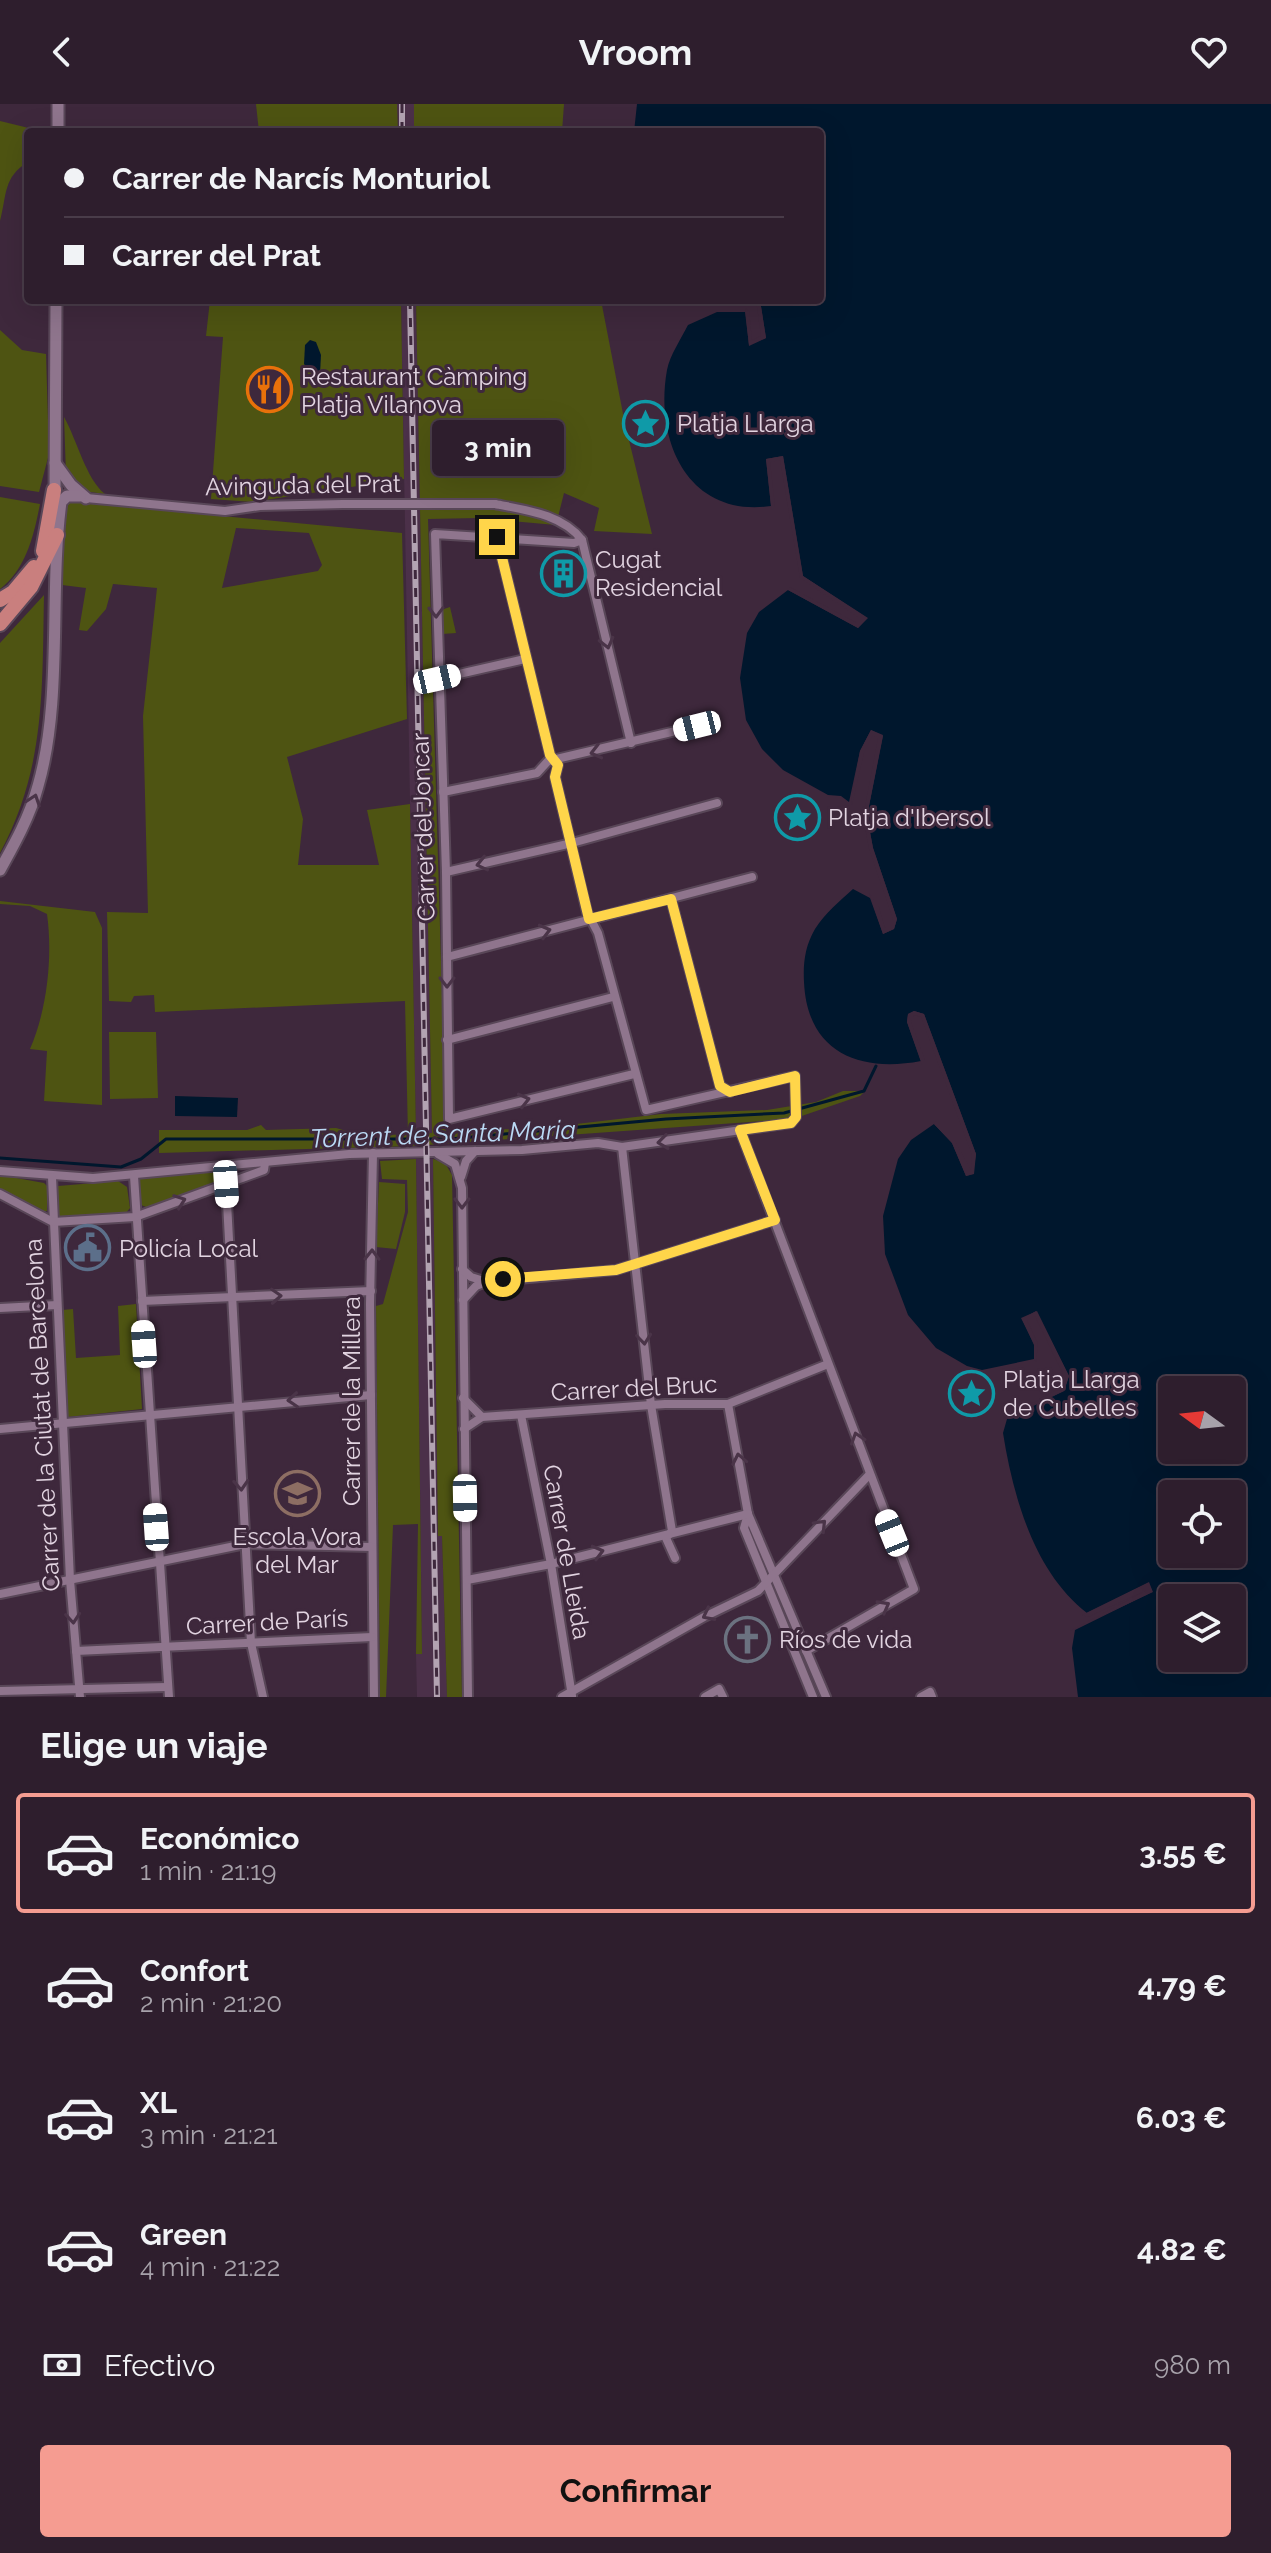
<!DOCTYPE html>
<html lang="es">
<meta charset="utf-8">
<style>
:root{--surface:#2e1e2d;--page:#3a2b39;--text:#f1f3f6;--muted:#a7a2aa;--line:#493c49;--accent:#f59c91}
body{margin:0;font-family:Raleway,sans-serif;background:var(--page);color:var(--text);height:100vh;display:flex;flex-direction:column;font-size:30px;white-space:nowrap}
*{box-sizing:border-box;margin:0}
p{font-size:26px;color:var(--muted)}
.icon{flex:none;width:44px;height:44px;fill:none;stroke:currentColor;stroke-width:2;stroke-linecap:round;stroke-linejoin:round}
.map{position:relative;height:1593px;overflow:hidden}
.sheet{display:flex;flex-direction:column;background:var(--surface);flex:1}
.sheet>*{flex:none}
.hud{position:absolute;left:24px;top:24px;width:800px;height:176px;border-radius:8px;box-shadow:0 8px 32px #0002,0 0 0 2px var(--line);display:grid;align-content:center;height:176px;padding:0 40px;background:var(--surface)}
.needle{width:52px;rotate:285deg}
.buttons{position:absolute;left:1158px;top:1272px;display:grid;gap:16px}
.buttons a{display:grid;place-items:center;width:88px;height:88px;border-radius:8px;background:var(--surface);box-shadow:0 8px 32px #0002,0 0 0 2px var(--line);font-size:40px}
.end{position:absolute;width:36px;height:36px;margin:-18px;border:10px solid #ffd54a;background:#111;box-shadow:0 0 0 4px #111}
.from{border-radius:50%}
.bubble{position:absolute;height:56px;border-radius:8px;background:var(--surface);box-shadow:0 8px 32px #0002,0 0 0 2px var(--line);font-size:26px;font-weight:700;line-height:56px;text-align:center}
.car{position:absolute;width:24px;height:48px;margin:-24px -12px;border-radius:10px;box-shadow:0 0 6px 2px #0007;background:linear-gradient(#fff 24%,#345 0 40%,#fff 0 76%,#345 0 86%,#fff 0)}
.hud b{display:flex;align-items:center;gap:28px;height:76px;font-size:30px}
.hud b+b{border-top:2px solid var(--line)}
.hud i{width:20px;height:20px;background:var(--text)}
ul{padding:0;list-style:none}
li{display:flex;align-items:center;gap:24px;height:120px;margin:0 16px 12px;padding:0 24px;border:4px solid transparent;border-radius:8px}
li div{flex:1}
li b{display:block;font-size:30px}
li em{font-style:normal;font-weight:700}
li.selected{border-color:var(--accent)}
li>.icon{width:72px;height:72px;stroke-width:1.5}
h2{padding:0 40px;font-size:36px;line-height:96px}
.pay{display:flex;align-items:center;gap:20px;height:88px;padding:0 40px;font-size:30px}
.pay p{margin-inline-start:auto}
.action{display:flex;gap:16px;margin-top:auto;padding:16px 40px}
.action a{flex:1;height:92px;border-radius:8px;background:var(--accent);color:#111;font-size:32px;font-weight:700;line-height:92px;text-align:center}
header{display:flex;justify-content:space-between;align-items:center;height:104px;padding:0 40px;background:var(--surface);font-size:36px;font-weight:700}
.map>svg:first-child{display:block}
.built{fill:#4b3049}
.green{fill:#4e5412;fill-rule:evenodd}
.water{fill:#00172d;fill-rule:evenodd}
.pier{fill:#3e283c}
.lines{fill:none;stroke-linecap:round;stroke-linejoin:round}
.stream{stroke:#00172d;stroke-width:3}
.street-casing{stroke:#594758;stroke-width:12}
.secondary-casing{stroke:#594758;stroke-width:15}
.highway-casing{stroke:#594758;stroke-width:18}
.street{stroke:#8f758d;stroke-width:8}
.secondary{stroke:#8f758d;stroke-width:11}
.highway{stroke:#c97f7e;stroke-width:14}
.rail-casing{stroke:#b3a3b2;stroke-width:6}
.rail{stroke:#3e283c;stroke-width:3;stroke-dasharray:9;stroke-linecap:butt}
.street-bridge-casing{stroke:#594758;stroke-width:12;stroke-linecap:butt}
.street-bridge{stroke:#8f758d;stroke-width:8}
.oneway{stroke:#4a3448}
.route{stroke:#ffd54a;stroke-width:10}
.labels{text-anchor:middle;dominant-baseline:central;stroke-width:6;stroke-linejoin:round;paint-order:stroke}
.poi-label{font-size:24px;fill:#e2d4e1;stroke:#3e283c;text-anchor:start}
.street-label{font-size:24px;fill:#e2d4e1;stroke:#3e283c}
.water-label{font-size:26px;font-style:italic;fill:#bad9f4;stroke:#3e283c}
</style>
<header><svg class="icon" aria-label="back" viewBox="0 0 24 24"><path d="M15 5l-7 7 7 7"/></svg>Vroom<svg class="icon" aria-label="heart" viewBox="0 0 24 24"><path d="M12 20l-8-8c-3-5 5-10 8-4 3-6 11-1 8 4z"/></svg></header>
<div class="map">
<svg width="1271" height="1593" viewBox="0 0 1271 1593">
<rect width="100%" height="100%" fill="#3e283c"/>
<g class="built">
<polygon points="397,0 414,0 414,28 398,28"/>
<polygon points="401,196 416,196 432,1029 416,1031"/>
<polygon points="416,1055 433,1055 438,1431 442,1432 447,1593 417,1593 416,1550 422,1550"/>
</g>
<g class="green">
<polygon points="256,0 397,0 398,28 259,28"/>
<polygon points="414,0 564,0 562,28 414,28"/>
<path d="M0 17 41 27 28 28V58C3 73 7 91 0 117Z"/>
<polygon points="210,196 401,196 404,375 253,398 211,395 223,233 206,232"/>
<path d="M416 196H601L625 320 652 430 594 427 599 404 564 389 556 421 478 414 428 415 446 1028 551 1023 661 1010 767 1006 816 998 843 987H865L860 992 793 1015 413 1042 159 1049V1026H247L261 1021 266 1026 336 1024 357 1030 408 1031 405 897 155 908 154 891 134 892 131 898 109 897 107 808 148 809 143 612 157 484 113 480 106 505 87 527 79 526 86 484 62 481 65 397 402 429 407 615 287 653 303 715 298 761H379L367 706 410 700 416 1030 432 1029ZM236 424 309 429 322 461 318 467 222 484Z"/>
<polygon points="0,226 22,246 46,250 49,350 39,388 0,382"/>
<path d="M64 313C77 336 86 375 105 390L83 387 66 370Z"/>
<path d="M0 393 40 400C34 431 26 465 0 485Z"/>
<path d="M44 491C42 585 46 663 0 749V539Z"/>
<polygon points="450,503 456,529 442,530 441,506"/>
<path d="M0 797 95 808 102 824V1001L44 997 47 947 30 945C47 906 53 853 47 810L30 802 0 800Z"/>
<polygon points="109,928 156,928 158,994 110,995"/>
<polygon points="416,1055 422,1550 416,1550 418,1420 393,1421 386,1593 380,1593 376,1202 383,1200 408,1108 407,1076 382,1075 380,1057"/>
<polygon points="433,1055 445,1059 452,1071 462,1593 447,1593 442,1432 438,1432"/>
<polygon points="217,1067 223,1074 222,1079 151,1105 141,1101 138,1085 140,1075"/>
<polygon points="0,1071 44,1079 47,1082 47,1107 42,1108 0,1087"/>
<polygon points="118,1077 127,1083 130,1104 124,1111 58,1114 58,1082"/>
<polygon points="379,1078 405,1080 405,1108 396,1145 376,1143"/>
<polygon points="136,1200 142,1305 68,1313 62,1206 73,1205 76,1254 120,1251 118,1202"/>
</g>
<g class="water">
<path d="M637 0H1271V1593H1078L1072 1544 1075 1526 1152 1488 1148 1479 1087 1509C1034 1468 1013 1392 1003 1329L1007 1315 1064 1287 1069 1272 1036 1207 1022 1215 1034 1241V1255L982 1266 967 1262 936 1244 908 1211 885 1150 883 1112 898 1055 911 1036 934 1020 952 1039 966 1072 974 1070 976 1050 924 910 914 907 908 910 907 918 921 957C859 969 807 948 804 878 803 859 805 842 815 825 825 809 840 797 853 785L870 794 883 830 894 825 897 815 873 744 867 712 883 632 871 626 860 647 849 698 841 692 828 691 783 666 762 645 746 616 740 574 747 529 759 508 788 486 858 524 867 514 803 472 783 352 766 355 771 402C689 414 654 338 667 266 670 251 681 235 688 221L717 208H745L749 241 766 234 760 196H820V28H634ZM1172 1286H1232V1346H1172ZM1172 1390H1232V1450H1172ZM1172 1494H1232V1554H1172Z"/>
<polygon points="310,236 316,238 321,251 320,270 315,274 304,260 305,241"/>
<polygon points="175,992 238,994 237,1013 175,1012"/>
</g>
<g class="pier">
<polygon points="756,196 760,196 766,234 749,242 745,204 749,207 752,236 761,232"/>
<polygon points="783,352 803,472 868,514 858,524 788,486 788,482 857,519 861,515 800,474 780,356 770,358 775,402 772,406 771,402 766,355"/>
<polygon points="871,626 883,631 867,712 873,744 897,815 894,825 883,830 869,789 879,803 885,824 893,815 869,745 863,713 878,634 873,631 864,649 852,701 851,695 860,647"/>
<polygon points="914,907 924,910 976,1050 973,1070 966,1072 952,1039 934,1020 936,1017 955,1037 971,1066 972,1051 921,913 914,911 911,918 925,956 922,961 907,918 908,910"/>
<polygon points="1037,1207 1069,1272 1064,1287 1003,1315 1060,1284 1064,1272 1035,1212 1027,1216 1038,1240 1036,1258 1034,1255 1034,1240 1021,1214"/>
<polygon points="1149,1478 1153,1488 1070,1527 1147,1486 1088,1513 1082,1511"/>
</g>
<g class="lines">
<polyline class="stream" points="0,1054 121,1063 141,1055 166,1035 450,1035 666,1015 784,1009 864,987 876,962"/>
<defs>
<g id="street">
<polyline points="86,394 225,407 260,402 343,400"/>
<path d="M495 400C525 406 562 410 582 436L631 639"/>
<polyline points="582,436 574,439 435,430 446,768 449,1015 634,970"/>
<polyline points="437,575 525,555"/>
<polyline points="443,688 537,669 548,657 697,622"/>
<polyline points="446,768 572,739 717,699"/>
<polyline points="671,795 720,982 730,988"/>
<polyline points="447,853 752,773"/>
<polyline points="447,936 613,893"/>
<polyline points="740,1026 914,1485 806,1547"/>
<polyline points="622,1043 651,1301 672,1427 666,1434 675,1454"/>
<polyline points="373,1049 370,1200 374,1593"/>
<polyline points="438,1050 455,1060 462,1084 468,1593"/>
<polyline points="225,1062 251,1539 263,1593"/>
<polyline points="0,1067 93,1074 349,1050 522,1046 598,1039 622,1043 791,1019 796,1013 795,972 646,1006 598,829 587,808 555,673 558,661 550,651 497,433"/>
<polyline points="134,1072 169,1593"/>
<polyline points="52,1073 70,1476 80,1593"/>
<polyline points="461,1073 466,1057 475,1047"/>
<polyline points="0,1090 53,1118 135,1113 264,1066 265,1059"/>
<polyline points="462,1165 471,1173 487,1178 616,1166 775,1116"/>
<polyline points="463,1196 476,1182 486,1178"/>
<polyline points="142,1197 371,1187"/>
<polyline points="0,1204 57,1201"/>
<polyline points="463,1294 482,1313"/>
<polyline points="728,1300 748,1410 826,1593"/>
<polyline points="521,1311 551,1460 572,1592"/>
<polyline points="0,1325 371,1291"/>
<polyline points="464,1325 482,1313 665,1300 728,1300 828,1260"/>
<polyline points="748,1410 744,1424 813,1593"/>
<polyline points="467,1476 551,1460 748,1410"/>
<polyline points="0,1490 245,1440 372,1443"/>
<polyline points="76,1547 372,1533"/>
<polyline points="0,1587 167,1583"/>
<polyline points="562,1593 704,1513 758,1487 869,1371"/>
<polyline points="705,1593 719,1585 723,1593"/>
<polyline points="921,1593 930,1588 932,1593"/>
</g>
<g id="secondary">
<polyline points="58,28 58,0"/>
<polyline points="55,359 71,381 86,394"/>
<polyline points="55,391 56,196"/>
<path d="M0 766C15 739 30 712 38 682 63 596 49 488 61 398L67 392H80"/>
</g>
<g id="highway">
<polyline points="43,447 54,386"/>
<polyline points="0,496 13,488 34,463"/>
<polyline points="0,520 31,483 57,431"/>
</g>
</defs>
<use href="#street" class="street-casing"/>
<use href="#secondary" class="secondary-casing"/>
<use href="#highway" class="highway-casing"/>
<use href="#street" class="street"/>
<use href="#secondary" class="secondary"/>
<use href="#highway" class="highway"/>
<defs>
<g id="rail">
<polyline points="402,0 402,28"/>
<polyline points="410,196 437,1593"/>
</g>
</defs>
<use href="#rail" class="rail-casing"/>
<use href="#rail" class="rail"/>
<defs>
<polyline id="street-bridge" points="343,400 495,400"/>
</defs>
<use href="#street-bridge" class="street-bridge-casing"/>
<use href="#street-bridge" class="street-bridge"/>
</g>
<defs><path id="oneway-chevron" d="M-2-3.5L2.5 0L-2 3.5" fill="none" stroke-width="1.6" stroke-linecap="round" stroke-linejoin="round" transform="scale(2)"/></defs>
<g class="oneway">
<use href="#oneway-chevron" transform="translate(436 508) rotate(89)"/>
<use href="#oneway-chevron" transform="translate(607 539) rotate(76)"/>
<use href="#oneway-chevron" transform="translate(596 648) rotate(166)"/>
<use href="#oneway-chevron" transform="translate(34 696) rotate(-71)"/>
<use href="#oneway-chevron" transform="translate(482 760) rotate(167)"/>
<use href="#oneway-chevron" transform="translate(545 827) rotate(-15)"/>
<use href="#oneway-chevron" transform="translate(447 878) rotate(90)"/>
<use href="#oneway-chevron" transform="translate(524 996) rotate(-14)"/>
<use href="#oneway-chevron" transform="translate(663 1038) rotate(173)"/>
<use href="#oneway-chevron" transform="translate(180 1097) rotate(-20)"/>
<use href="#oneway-chevron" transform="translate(462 1099) rotate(90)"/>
<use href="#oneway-chevron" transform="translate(372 1151) rotate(-89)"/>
<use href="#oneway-chevron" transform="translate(276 1192) rotate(-3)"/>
<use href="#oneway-chevron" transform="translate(644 1235) rotate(84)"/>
<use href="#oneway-chevron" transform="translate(293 1296) rotate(176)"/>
<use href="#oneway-chevron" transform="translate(857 1334) rotate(-108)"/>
<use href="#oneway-chevron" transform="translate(739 1355) rotate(-101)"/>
<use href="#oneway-chevron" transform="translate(241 1381) rotate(87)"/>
<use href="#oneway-chevron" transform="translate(821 1421) rotate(-46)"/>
<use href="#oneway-chevron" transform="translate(598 1448) rotate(-15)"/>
<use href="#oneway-chevron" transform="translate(884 1502) rotate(-29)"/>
<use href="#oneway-chevron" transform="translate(708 1511) rotate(153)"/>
<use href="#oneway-chevron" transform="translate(73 1514) rotate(85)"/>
</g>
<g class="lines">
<polyline class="route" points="497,433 550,651 558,661 555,673 589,815 671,795 720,982 730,988 795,972 796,1013 791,1019 740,1026 775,1116 616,1166 503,1175"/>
</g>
<defs>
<symbol id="restaurant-ring" viewBox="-11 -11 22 22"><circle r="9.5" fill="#3e283c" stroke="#e8710a" stroke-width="1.5"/><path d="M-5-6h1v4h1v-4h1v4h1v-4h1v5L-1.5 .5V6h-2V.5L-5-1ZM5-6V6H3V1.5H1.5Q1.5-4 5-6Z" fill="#e8710a"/></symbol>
<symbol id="sight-ring" viewBox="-11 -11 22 22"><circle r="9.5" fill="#3e283c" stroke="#0f9aa8" stroke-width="1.5"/><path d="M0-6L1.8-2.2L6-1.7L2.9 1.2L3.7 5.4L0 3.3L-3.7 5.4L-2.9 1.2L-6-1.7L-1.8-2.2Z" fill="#0f9aa8"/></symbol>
<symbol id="building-ring" viewBox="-11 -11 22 22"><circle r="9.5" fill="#3e283c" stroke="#0f9aa8" stroke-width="1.5"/><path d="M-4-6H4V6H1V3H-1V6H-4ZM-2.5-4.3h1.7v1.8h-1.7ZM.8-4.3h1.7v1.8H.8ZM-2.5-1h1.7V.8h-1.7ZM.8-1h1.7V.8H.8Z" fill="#0f9aa8"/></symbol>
<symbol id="civic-ring" viewBox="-11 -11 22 22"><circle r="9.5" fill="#3e283c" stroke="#5c6f8a" stroke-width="1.5"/><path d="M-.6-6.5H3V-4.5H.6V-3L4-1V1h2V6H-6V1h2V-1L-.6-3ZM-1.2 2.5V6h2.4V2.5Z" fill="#5c6f8a"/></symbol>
<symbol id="school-ring" viewBox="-11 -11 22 22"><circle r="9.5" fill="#3e283c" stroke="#8d6e63" stroke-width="1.5"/><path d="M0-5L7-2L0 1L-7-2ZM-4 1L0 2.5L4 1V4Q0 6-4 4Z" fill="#8d6e63"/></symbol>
<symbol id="church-ring" viewBox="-11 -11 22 22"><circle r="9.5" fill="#3e283c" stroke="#6b7280" stroke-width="1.5"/><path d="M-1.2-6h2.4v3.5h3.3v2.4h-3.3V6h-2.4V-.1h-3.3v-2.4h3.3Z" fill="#6b7280"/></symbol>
</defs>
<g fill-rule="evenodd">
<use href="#restaurant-ring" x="244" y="260" width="51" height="51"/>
<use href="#sight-ring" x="620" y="294" width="51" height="51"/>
<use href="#building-ring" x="538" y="444" width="51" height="51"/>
<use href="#sight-ring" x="772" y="688" width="51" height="51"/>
<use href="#civic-ring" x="62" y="1118" width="51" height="51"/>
<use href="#sight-ring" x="946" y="1264" width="51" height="51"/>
<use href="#school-ring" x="272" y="1364" width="51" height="51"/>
<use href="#church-ring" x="722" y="1510" width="51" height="51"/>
</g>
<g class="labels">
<g class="poi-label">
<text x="301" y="272">Restaurant Càmping<tspan x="301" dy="28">Platja Vilanova</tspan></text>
<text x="677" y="319">Platja Llarga</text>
<text x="595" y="455">Cugat<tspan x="595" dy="28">Residencial</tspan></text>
<text x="828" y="713">Platja d'Ibersol</text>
<text x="119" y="1144">Policía Local</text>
<text x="1003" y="1275">Platja Llarga<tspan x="1003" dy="28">de Cubelles</tspan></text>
<text x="297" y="1432" text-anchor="middle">Escola Vora<tspan x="297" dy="28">del Mar</tspan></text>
<text x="779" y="1535">Ríos de vida</text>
</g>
<g class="street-label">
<text transform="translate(303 381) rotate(-1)">Avinguda del Prat</text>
<text transform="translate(423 723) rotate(-92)">Carrer del Joncar</text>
<text transform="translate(634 1284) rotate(-3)">Carrer del Bruc</text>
<text transform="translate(351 1297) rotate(-90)">Carrer de la Millera</text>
<text transform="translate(42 1311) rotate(-93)">Carrer de la Ciutat de Barcelona</text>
<text transform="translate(567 1448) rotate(80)">Carrer de Lleida</text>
<text transform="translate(267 1518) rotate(-3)">Carrer de París</text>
</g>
<g class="water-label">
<text transform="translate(443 1030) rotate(-2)">Torrent de Santa Maria</text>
</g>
</g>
</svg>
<div class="buttons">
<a><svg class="needle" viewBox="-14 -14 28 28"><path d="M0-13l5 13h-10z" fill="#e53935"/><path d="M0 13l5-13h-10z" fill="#a7a2aa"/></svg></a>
<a><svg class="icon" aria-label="locate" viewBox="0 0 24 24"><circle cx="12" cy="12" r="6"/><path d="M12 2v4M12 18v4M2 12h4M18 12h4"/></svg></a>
<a><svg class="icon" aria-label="layers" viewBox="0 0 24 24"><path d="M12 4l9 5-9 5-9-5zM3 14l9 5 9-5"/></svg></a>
</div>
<i class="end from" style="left:503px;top:1175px"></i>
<i class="end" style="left:497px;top:433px"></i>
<div class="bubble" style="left:432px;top:316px;width:132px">3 min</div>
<i class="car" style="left:437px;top:575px;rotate:77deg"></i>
<i class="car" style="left:697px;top:622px;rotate:256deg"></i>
<i class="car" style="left:226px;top:1080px;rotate:176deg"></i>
<i class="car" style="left:144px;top:1240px;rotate:356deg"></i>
<i class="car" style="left:465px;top:1394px;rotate:179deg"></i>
<i class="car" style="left:156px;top:1423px;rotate:356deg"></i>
<i class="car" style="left:892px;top:1429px;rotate:338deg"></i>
<div class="hud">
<b><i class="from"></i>Carrer de Narcís Monturiol</b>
<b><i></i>Carrer del Prat</b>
</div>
</div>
<section class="sheet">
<h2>Elige un viaje</h2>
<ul>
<li class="selected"><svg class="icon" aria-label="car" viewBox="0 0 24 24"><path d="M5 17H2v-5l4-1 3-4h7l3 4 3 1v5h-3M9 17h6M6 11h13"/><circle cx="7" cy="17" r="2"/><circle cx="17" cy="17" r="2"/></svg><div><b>Económico</b><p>1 min · 21:19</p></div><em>3.55 €</em></li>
<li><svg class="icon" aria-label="car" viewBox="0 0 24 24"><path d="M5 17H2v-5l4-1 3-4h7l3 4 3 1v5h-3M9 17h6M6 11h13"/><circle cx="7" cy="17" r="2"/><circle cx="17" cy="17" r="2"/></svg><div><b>Confort</b><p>2 min · 21:20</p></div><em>4.79 €</em></li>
<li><svg class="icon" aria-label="car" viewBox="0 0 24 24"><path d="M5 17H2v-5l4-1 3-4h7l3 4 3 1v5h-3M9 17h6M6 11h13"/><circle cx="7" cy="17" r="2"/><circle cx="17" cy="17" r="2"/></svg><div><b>XL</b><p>3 min · 21:21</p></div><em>6.03 €</em></li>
<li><svg class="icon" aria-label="car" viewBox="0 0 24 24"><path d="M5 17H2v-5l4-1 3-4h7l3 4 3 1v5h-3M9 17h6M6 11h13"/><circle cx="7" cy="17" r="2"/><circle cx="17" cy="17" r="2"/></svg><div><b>Green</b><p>4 min · 21:22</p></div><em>4.82 €</em></li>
</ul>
<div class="pay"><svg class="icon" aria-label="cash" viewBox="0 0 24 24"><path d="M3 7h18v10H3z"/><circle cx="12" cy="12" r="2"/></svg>Efectivo<p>980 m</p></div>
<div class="action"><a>Confirmar</a></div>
</section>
